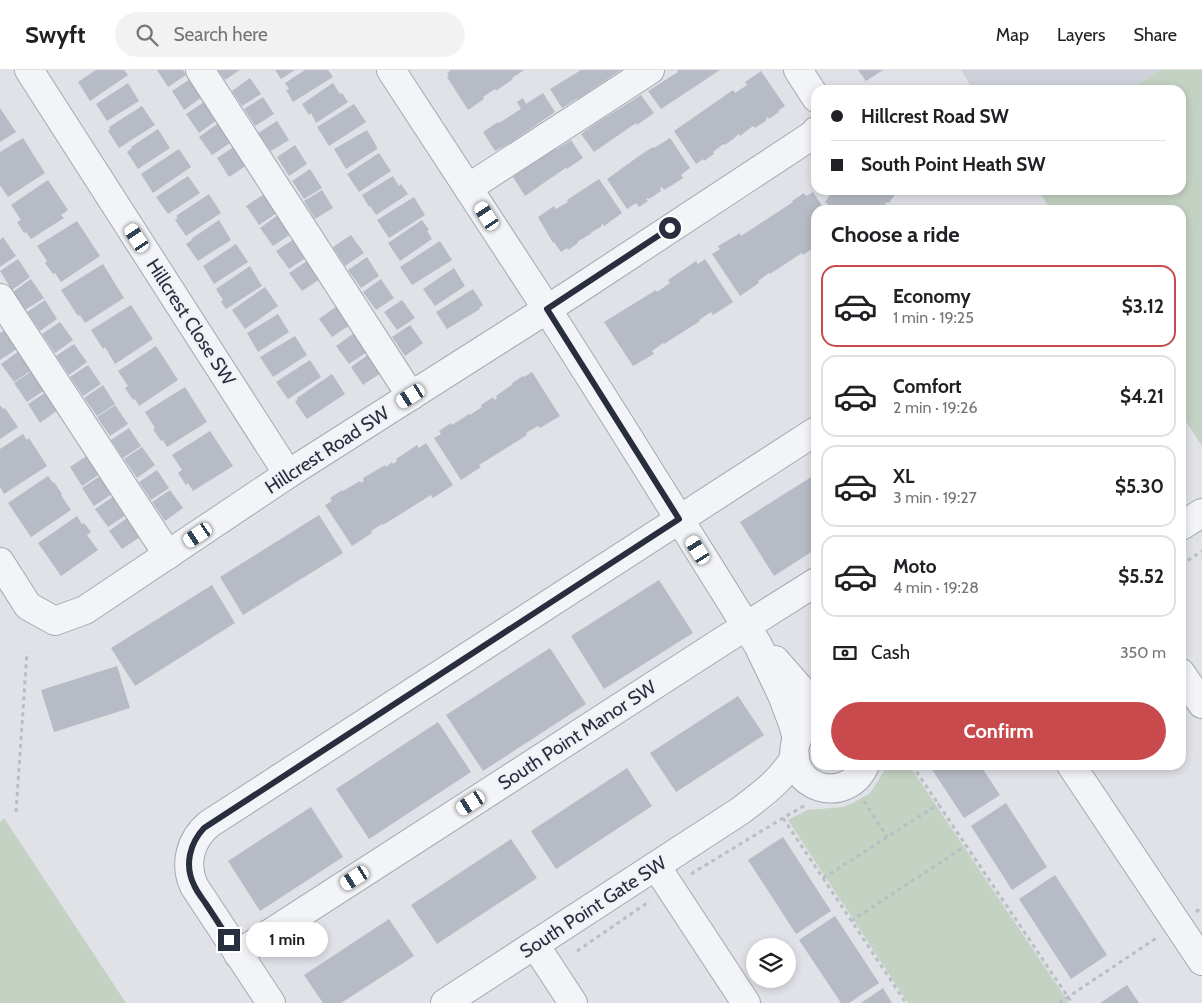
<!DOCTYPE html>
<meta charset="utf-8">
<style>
:root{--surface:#fff;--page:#f2f2f2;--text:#202124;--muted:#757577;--line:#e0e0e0;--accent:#c94a4c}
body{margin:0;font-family:Cabin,sans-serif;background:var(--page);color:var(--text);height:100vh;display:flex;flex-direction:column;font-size:19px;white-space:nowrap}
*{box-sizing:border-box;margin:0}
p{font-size:16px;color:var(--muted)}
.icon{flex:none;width:28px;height:28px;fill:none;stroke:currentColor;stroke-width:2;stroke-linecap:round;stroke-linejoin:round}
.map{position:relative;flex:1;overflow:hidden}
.sheet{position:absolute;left:811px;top:135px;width:375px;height:565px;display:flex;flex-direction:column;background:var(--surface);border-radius:15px;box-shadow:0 2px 8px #0003}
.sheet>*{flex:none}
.guide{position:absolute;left:811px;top:15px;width:375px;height:110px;border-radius:15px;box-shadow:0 2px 8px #0003;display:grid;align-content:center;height:110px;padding:0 20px;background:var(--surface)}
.buttons{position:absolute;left:746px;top:868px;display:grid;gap:10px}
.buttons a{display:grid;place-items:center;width:50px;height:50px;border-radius:50%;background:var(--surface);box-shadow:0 2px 8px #0003;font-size:25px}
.end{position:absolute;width:22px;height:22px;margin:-11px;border:6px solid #292e3f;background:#fff;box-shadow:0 0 0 2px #fff}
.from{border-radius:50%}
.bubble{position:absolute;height:35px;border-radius:18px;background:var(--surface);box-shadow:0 2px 8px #0003;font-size:16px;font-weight:700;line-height:35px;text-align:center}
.car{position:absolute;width:15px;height:30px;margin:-15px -8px;border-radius:6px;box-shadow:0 0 4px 1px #0007;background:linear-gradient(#fff 24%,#345 0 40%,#fff 0 76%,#345 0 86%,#fff 0)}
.guide b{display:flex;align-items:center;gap:18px;height:48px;font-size:19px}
.guide b+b{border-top:1px solid var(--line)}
.guide i{width:12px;height:12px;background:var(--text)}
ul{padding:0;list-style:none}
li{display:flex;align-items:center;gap:15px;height:82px;margin:0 10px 8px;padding:0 10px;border:2px solid var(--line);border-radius:15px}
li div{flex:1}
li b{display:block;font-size:19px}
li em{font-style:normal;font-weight:700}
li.selected{border-color:var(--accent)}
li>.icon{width:45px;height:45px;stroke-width:1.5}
h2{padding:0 20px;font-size:22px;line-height:60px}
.pay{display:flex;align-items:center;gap:12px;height:55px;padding:0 20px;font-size:19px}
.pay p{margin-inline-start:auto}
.action{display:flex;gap:10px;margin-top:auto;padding:10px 20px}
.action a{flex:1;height:58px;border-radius:30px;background:var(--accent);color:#fff;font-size:20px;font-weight:700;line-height:58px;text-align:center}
header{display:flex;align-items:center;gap:30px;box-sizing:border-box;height:70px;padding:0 25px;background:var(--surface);border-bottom:1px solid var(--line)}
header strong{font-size:24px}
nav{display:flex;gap:28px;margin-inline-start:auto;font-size:18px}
.search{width:350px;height:45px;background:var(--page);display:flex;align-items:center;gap:12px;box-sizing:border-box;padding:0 18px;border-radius:28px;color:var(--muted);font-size:19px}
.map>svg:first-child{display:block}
.built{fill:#ced1da}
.green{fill:#c3d2c2}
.building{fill:#b7bbc5}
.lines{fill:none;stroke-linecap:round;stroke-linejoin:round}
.minor-casing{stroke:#a5a8b2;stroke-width:30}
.path{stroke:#babdc3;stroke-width:3;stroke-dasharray:4 4;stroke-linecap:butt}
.minor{stroke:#f3f4f7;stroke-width:28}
.route{stroke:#292e3f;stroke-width:6}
.labels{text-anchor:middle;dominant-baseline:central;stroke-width:4;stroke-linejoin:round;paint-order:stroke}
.street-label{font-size:19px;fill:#292e3f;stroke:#f0f1f6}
</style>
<header>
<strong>Swyft</strong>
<div class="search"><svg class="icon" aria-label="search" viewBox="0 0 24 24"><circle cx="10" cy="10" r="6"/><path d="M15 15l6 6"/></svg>Search here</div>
<nav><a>Map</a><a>Layers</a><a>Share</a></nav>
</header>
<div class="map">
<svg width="1202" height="933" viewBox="0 0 1202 933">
<rect width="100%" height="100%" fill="#e0e2e8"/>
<polygon class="built" points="961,0 1160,0 1129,20 973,20"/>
<g class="green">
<polygon points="1160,0 1202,0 1202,376 1181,344 1181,140 1051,140 1038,120 1181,120 1181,20 1129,20"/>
<polygon points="888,695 909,695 1069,933 908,933 788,750 807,740 843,737 853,733 870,723"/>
<polygon points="4,748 126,933 0,933 0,752"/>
</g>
<g class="building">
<polygon points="96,0 124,0 128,5 90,31 78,12"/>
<polygon points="157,0 183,0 186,5 168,17"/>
<polygon points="218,0 240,0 225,10"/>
<polygon points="275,0 295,0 281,9"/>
<polygon points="305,0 328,0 333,7 293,32 286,20 289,19 285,13"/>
<polygon points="451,0 524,0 512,8 513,9 496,21 495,19 483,27 484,29 468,40 447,7 449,6 447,3"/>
<polygon points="581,0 621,0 578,29 578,28 562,38 550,19"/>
<polygon points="677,0 720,0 661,39 648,21 678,2"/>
<polygon points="858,0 883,0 866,11"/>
<polygon points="761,1 785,36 778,41 779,42 769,49 768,47 766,48 767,50 755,58 753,56 740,66 739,64 737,65 737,66 725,75 724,74 722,75 713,82 714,84 704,91 703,89 696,94 674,61 733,20 735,23 747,15 745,12"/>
<polygon points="250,8 261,24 242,36 232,21"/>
<polygon points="190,9 202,27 184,40 172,21"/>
<polygon points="128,13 139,31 107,51 96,34"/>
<polygon points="333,13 340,24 342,23 348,32 316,53 311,43 309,45 302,34"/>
<polygon points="543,23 555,42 510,73 495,81 483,62 498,52 499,53 521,39 517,32 523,28 526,34"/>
<polygon points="641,25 654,43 637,55 636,53 594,82 581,64 595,54"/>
<polygon points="263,27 274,44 255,56 244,39"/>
<polygon points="204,32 217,50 199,63 186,44"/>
<polygon points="354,34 366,52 329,76 317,57"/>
<polygon points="142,36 155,55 119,78 108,61 110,59 109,57"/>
<polygon points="0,38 16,62 0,72"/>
<polygon points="277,51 289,70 271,81 258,63"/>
<polygon points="217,54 230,73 212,85 199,67"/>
<polygon points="158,59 170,78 138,99 127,82 132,78 131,77"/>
<polygon points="367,60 377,77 377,79 346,99 334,79"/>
<polygon points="23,68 45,103 8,127 0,115 0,82"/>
<polygon points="670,68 690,98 681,105 683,108 674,114 664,120 662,117 660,119 661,121 649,129 648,128 646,129 648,131 639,137 636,133 627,139 607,109 639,86 653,77 654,78"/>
<polygon points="571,70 583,88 567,99 567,97 525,126 513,107 556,78 557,79"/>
<polygon points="295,75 307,94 289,106 277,87"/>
<polygon points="235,76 247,95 229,107 217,88"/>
<polygon points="179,79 191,97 153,123 141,104"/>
<polygon points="379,83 391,101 359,122 347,104"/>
<polygon points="310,99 322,118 304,129 292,111"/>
<polygon points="188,106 200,123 168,144 156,127"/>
<polygon points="393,106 399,116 401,114 408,124 376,145 370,136 369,137 362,125"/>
<polygon points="599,109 622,143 604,156 603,154 601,155 602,156 592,162 592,161 591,162 592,163 577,172 578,173 568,180 567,178 561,182 554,172 553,173 538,147 554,136 556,139 568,132 567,130"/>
<polygon points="48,110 68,140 61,145 64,148 31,169 26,162 24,163 17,152 21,150 11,135"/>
<polygon points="322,120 333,138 315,149 304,131"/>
<polygon points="839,120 898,120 889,133 887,132 881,140 835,140 825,132 832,122 836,125"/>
<polygon points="813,122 825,140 816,140 816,176 803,185 802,183 770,204 769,203 758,211 759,213 740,226 712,184 720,179 718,176 730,169 740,163 741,166 793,132 792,131 804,123 806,126"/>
<polygon points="209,124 221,143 186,166 175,150 178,148 176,146"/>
<polygon points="264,124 277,143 259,155 246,136"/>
<polygon points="414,127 425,145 389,168 377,150"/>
<polygon points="278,145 291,164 273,176 260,158"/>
<polygon points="219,150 231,170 198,191 186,174 192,170 191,169"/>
<polygon points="422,150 429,160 427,161 432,169 400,191 388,173"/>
<polygon points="77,151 100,186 61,212 55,203 53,204 45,193 47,191 37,176"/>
<polygon points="351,165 364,183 345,196 333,177"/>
<polygon points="3,167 16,186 0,197 0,170"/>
<polygon points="294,169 307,187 289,199 276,181"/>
<polygon points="440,171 452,190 412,215 400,197"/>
<polygon points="236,174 248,192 214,214 203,196"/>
<polygon points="367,187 379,206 361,218 348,200"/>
<polygon points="18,189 30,207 12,220 0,201"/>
<polygon points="705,189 733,232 713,245 711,242 699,250 700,251 664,274 663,273 652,281 654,284 633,296 604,252 656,220 657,222 670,213 668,210 696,191 698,194"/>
<polygon points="307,191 320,209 302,221 289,203"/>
<polygon points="103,194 124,228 85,253 80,245 78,246 61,220"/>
<polygon points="250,196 262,216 226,239 221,232 223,230 216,219"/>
<polygon points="454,198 465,216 435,236 423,219"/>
<polygon points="31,209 44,228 25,240 13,222"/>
<polygon points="381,209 394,228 376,240 363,222"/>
<polygon points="265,217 278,236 245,259 232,240"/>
<polygon points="473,219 483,235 479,238 480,239 447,259 436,242"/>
<polygon points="45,230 57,249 40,261 27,242"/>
<polygon points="402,230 415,248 397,260 384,242"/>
<polygon points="131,235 153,269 115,294 105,277 103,279 91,260"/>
<polygon points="337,236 350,255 332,267 319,249"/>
<polygon points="278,244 289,262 258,282 247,263"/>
<polygon points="60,252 73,270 55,283 42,264"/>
<polygon points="410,255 423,273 405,286 392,267"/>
<polygon points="5,260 17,279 0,290 0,263"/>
<polygon points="354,263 367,282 349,294 336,276"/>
<polygon points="295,266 307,285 273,307 260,287"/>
<polygon points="74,274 87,292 69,305 56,286"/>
<polygon points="156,276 178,310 139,336 135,329 133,330 125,318 128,316 118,301"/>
<polygon points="19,281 32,300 14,312 1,294"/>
<polygon points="369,284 381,303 363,315 351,297"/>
<polygon points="310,290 321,307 288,329 276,312"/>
<polygon points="88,295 101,314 83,326 70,307"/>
<polygon points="32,301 45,320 27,332 14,313"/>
<polygon points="532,302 560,346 540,358 538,356 526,363 527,365 479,395 481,397 461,410 434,368 441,364 439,361 451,353 452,355 469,344 470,345 482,337 481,335 493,327 494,330 497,328 496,326 513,314 512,313 523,306 524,307"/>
<polygon points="332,304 345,324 307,349 295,332 298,329 297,328"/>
<polygon points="103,315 115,334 97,346 84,328"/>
<polygon points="185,317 207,352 167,377 163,370 161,371 153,359 155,358 145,342"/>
<polygon points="46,322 58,340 40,353 28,334"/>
<polygon points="0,335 3,339 5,338 18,357 0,369"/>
<polygon points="115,335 128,354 110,366 97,347"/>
<polygon points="129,358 141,376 123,388 111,370"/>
<polygon points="210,361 233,396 193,421 188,413 186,415 178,403 182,400 172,385"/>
<polygon points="23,364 27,370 29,368 47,396 4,424 0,417 0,379"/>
<polygon points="426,373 453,415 433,428 431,425 383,455 382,454 371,461 372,463 352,476 325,435 332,431 330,428 342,420 343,421 360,411 361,413 364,411 363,408 375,401 385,395 386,397 392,392 393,394 397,391 396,389 417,375 419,378"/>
<polygon points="142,377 155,395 137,408 124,389"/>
<polygon points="88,385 100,404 82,416 70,397"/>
<polygon points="157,400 169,418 151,430 139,412"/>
<polygon points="816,404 816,479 774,506 740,452"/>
<polygon points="48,406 53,413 54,412 62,424 61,425 71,440 31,467 8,433"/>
<polygon points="100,406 112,424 94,436 82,418"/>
<polygon points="170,420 183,438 165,451 152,432"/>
<polygon points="114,426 126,445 108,457 95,439"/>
<polygon points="319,445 343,483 243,545 220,507"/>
<polygon points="77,446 82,454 84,453 91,462 87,465 98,480 61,506 38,473"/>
<polygon points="127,448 140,467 122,479 109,461"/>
<polygon points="659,510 693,563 604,619 571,566"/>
<polygon points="212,515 235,553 135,616 111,578"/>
<polygon points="550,578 586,634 483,701 446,645"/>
<polygon points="117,596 130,638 54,662 41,620"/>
<polygon points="738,626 764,665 676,722 650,683"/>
<polygon points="438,652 471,702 369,769 336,719"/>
<polygon points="929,695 980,695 1000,725 964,748"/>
<polygon points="627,698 652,736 556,799 531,761"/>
<polygon points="1006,733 1047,797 1012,820 971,756"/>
<polygon points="311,737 343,787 260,841 228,791"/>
<polygon points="783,767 831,841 796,864 748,790"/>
<polygon points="511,769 537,808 437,874 411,835"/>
<polygon points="1055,805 1107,885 1071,909 1019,829"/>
<polygon points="835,846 879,913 849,933 841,933 799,870"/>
<polygon points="389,849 414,886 341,933 323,933 304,905"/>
<polygon points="1127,915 1139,933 1100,933"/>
<polygon points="883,918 892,933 861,933"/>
</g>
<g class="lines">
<defs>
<g id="minor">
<polyline points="29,0 288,404"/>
<polyline points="200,0 411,326"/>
<polyline points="391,0 547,239 618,351 758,575 782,625 793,654 797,669"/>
<polyline points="798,0 816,28"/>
<polyline points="468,118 650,0"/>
<polyline points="0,228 168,485"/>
<polyline points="1181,456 1202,443"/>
<polyline points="0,492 28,536 55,551 85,540 288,404 574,222 814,64 816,61"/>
<polyline points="775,590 811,631 816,635"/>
<polyline points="1181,603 1202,634"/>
<path d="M816 649C805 654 798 663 795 675 787 718 846 737 865 695"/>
<polyline points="1071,695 1202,891"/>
<polyline points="656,796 746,933"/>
<polyline points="535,875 573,933"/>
<polyline points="238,884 721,572 816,512"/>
<path d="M271 933 194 816C184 794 190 770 209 754L816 361"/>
<path d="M445 933 740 741C761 725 782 710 795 687"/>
</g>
</defs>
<use href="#minor" class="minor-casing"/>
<g class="path">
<polyline points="1181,495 1202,481"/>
<polyline points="912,695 1072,933"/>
<polyline points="864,731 887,767"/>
<polyline points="16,742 27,582"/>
<polyline points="783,748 906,933"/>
<polyline points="691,804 783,748 802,737 806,736"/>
<polyline points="823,808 939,734"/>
<polyline points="1196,842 1202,837"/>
<polyline points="851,851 967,775"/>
<polyline points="577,881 650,831"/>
<polyline points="1059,933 1158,867"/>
</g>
<use href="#minor" class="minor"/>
</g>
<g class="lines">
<path class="route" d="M229 870C222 858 214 846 206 834 202 828 197 822 194 815 184 795 190 773 204 758L679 449 547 239 670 158"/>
</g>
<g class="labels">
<g class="street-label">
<text transform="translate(191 252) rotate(57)">Hillcrest Close SW</text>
<text transform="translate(327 380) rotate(-33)">Hillcrest Road SW</text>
<text transform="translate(577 665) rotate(-33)">South Point Manor SW</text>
<text transform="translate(593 837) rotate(-33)">South Point Gate SW</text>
</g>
</g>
</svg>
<div class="buttons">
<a><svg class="icon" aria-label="layers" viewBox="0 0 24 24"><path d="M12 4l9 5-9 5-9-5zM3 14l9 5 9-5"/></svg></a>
</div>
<i class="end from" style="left:670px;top:158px"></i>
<i class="end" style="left:229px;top:870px"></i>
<div class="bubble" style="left:246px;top:852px;width:82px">1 min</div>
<i class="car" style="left:487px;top:146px;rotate:327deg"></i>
<i class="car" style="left:137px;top:168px;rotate:327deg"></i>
<i class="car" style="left:411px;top:326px;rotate:237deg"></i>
<i class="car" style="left:198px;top:465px;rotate:236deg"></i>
<i class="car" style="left:698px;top:480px;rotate:328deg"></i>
<i class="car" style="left:471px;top:733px;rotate:237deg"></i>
<i class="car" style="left:355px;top:808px;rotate:237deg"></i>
<div class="guide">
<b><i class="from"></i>Hillcrest Road SW</b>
<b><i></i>South Point Heath SW</b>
</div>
<section class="sheet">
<h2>Choose a ride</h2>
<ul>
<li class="selected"><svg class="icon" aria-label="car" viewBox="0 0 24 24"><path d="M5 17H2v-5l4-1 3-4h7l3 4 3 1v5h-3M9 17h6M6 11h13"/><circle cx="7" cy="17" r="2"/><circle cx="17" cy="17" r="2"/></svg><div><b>Economy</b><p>1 min · 19:25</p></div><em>$3.12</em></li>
<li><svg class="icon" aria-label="car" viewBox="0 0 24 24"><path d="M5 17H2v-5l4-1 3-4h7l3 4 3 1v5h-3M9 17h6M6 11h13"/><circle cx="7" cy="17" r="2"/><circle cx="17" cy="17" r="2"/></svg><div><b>Comfort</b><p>2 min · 19:26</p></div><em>$4.21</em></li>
<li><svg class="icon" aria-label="car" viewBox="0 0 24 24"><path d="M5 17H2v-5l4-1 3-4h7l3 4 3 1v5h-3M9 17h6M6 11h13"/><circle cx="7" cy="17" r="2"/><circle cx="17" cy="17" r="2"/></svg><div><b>XL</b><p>3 min · 19:27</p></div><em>$5.30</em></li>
<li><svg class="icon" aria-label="car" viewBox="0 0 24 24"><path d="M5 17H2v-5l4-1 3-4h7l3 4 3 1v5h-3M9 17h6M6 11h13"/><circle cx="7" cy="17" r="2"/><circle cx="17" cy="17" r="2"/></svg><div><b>Moto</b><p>4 min · 19:28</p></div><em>$5.52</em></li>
</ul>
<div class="pay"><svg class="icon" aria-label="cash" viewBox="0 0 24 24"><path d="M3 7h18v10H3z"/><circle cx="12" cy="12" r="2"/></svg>Cash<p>350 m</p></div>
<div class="action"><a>Confirm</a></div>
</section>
</div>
